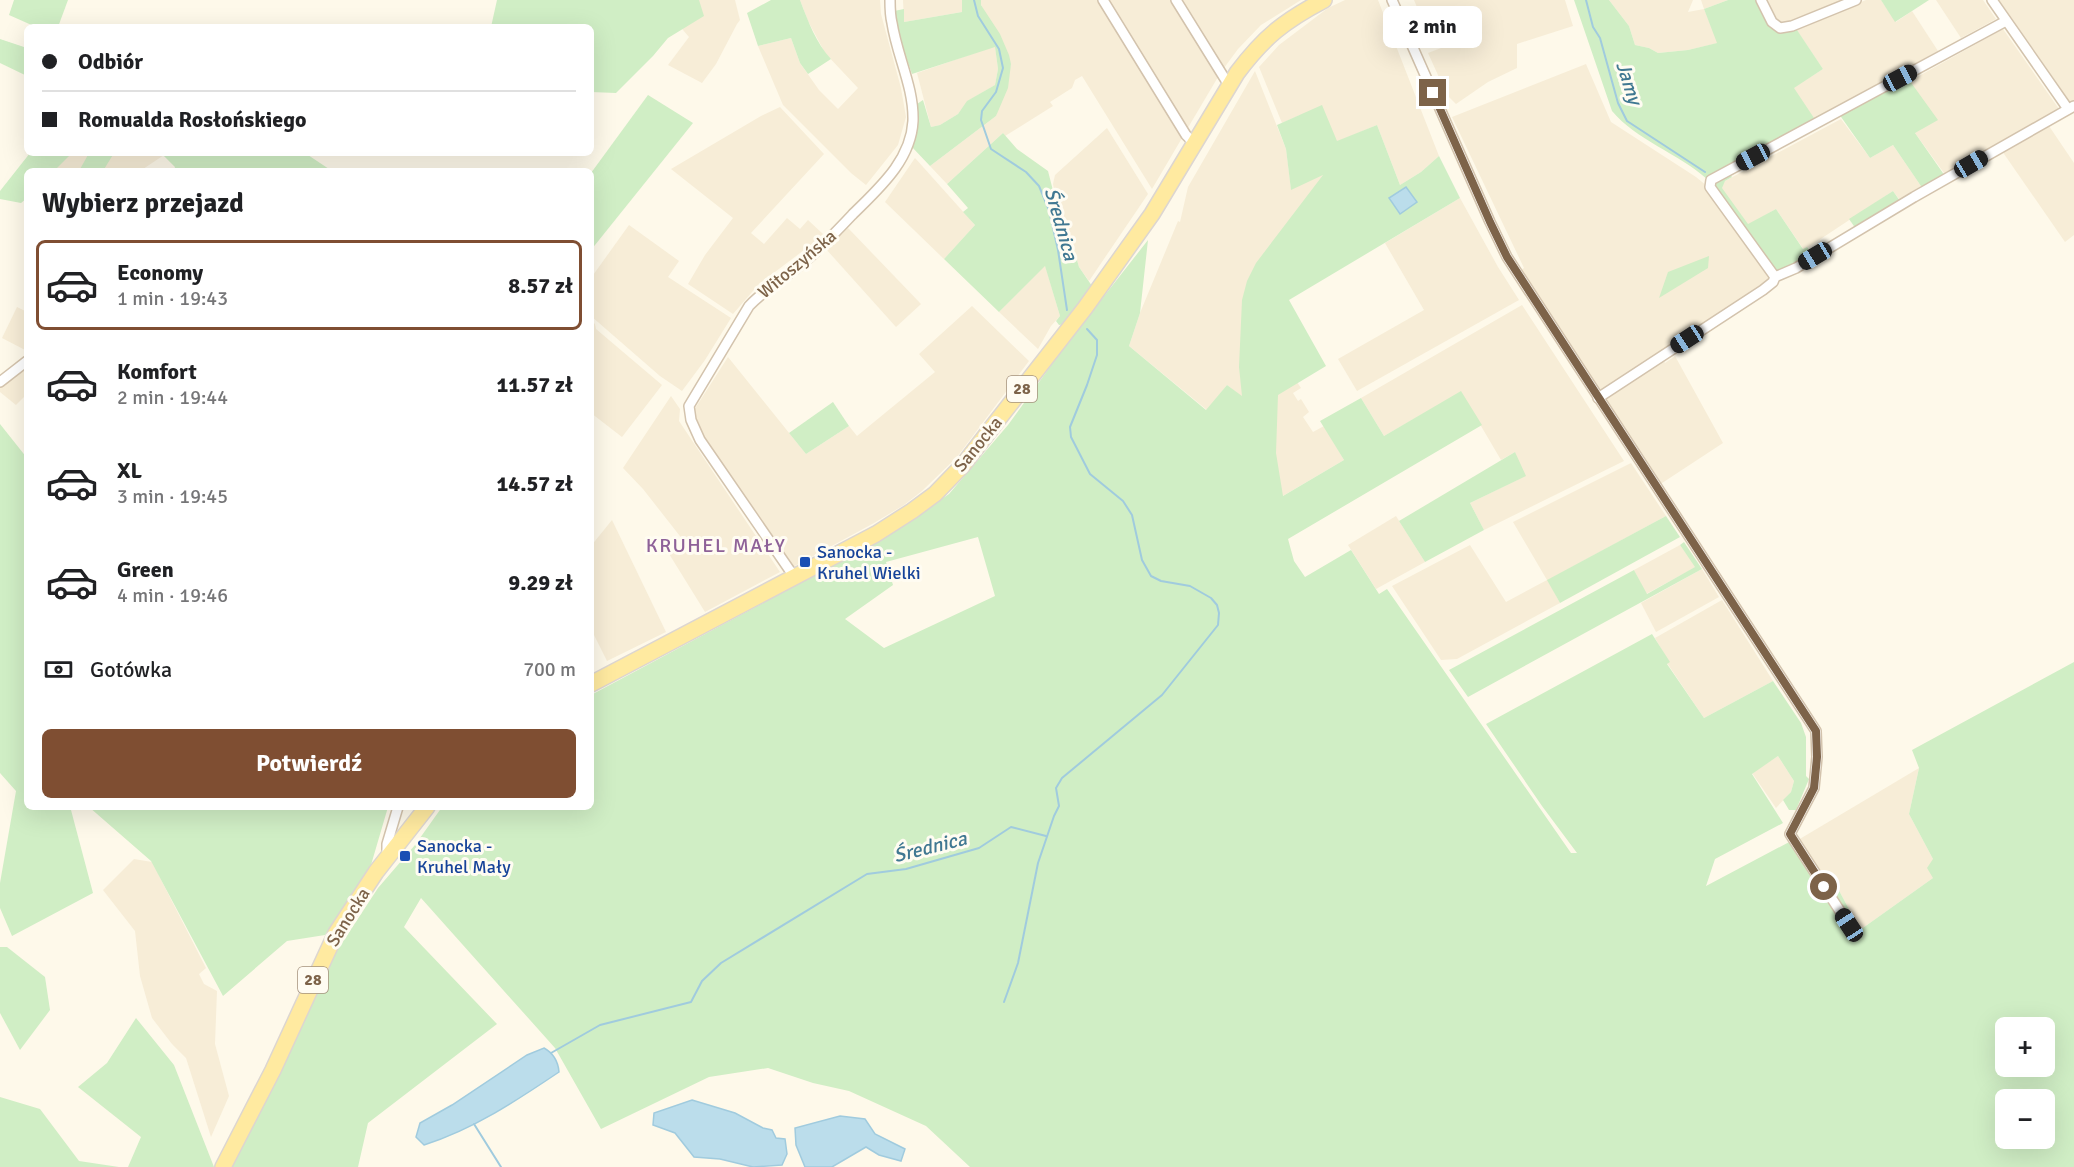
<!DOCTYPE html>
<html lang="pl">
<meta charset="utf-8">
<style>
:root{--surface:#fff;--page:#f2f2f2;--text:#202124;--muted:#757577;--line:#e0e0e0;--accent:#7f4e32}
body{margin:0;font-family:Signika,sans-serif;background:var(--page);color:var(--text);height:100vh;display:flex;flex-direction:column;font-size:22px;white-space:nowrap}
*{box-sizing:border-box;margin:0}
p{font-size:20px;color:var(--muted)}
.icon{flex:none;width:33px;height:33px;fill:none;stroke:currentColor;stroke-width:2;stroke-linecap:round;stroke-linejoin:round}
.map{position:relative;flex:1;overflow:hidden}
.side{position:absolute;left:24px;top:168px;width:570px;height:642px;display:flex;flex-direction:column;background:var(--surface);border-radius:9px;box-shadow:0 6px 24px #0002}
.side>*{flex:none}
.guide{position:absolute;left:24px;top:24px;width:570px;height:132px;border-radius:9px;box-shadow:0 6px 24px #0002;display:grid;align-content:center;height:132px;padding:0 18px;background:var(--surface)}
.fabs{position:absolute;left:1995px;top:1017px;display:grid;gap:12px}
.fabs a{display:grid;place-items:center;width:60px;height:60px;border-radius:9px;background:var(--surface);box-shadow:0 6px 24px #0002;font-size:30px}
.end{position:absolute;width:27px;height:27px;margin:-14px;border:8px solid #7d6349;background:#fff;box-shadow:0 0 0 3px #fff}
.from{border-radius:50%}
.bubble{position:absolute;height:42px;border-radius:9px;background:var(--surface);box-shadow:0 6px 24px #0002;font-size:20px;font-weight:700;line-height:42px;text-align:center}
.car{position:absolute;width:18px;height:36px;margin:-18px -9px;border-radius:8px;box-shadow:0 0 4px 2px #0007;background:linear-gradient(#222 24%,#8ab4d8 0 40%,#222 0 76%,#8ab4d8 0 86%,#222 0)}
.guide b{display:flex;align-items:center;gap:21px;height:57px;font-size:22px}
.guide b+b{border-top:2px solid var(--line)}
.guide i{width:15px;height:15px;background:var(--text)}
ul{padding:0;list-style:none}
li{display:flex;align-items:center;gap:18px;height:90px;margin:0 12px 9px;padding:0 6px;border:3px solid transparent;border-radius:9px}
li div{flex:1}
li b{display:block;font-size:22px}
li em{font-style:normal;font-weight:700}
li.current{border-color:var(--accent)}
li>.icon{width:54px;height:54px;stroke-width:1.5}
h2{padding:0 18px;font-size:27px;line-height:72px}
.pay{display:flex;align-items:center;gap:15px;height:66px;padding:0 18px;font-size:22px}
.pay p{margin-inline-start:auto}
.cta{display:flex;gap:12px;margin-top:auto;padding:12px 18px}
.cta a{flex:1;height:69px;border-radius:9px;background:var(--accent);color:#fff;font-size:24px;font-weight:700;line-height:69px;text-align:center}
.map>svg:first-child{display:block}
.residential{fill:#f7edd7}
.green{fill:#d0eec5;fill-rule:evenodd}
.water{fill:#bbddeb;stroke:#a0cbde;stroke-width:1.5}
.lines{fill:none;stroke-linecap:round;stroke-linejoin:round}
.stream{stroke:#a0cbde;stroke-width:2}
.minor-casing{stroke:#d3c3ad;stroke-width:12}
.primary-casing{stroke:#ddd6d0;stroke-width:18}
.minor{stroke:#fff;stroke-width:9}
.primary{stroke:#ffeaa0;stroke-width:15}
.route{stroke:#7d6349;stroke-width:8}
.transit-dot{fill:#1a4fb4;stroke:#fffcf2;stroke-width:2}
.labels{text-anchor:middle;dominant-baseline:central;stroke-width:6;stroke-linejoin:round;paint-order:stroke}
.shield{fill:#fffcf2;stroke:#a4917c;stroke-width:1.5}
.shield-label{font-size:16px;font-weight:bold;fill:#7d6349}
.street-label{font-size:18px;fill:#7d6349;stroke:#fffcf2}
.transit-label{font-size:18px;fill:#164399;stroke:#fffcf2;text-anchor:start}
.water-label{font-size:20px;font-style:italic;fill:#407892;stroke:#fffcf2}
.neighbourhood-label{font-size:20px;letter-spacing:1.5px;fill:#8e6198;stroke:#fffcf2}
</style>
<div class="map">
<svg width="2074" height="1167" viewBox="0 0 2074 1167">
<rect width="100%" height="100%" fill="#fef9ea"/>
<g class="residential">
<polygon points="661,0 735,0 740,20 737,24 716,64 702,83 668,65 689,37 660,3"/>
<polygon points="800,0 880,0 881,14 901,88 906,117 898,145 866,185 851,173 783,105 758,46 791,38 800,63 819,90 838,109 858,88 825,53 808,21"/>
<polygon points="903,0 962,0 962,12 904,22"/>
<polygon points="981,0 1098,0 1182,138 1152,189 1082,76 1075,80 1072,88 1050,102 1053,106 1005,136 1003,133 947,184 930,166 996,116 1011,64 981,5"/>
<polygon points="1108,0 1170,0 1218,77 1186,131"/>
<polygon points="1181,0 1301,0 1261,25 1238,49 1224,68"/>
<polygon points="1345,0 1378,0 1439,156 1421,172 1400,185 1377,125 1337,142 1300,115 1282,123 1259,67 1279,45 1328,8"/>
<polygon points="1414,0 1565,0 1573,26 1517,44 1517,68 1488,82 1456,104 1447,95 1428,53 1467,38 1461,22 1459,20 1457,24 1429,36"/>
<polygon points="1609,0 1693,0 1688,12 1704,9 1701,0 1728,0 1704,9 1718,43 1688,50 1658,53 1649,48 1635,45 1629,26"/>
<polygon points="1767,0 1842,0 1784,25 1778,22"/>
<polygon points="1866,0 1881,0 1896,22 1912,11 1938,51 1814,119 1793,88 1823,69 1796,29"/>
<polygon points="1936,0 1983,0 1996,19 1961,38"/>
<polygon points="1999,0 2074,0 2074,100 2070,102"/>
<polygon points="2003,29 2059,109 1944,173 1915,133 1910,81"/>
<polygon points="995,46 998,69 995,85 968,101 958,114 940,125 931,127 917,73"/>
<polygon points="1586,64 1611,122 1696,177 1713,191 1775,277 1661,356 1665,363 1675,356 1723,443 1656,487 1517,273 1524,268 1452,117"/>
<polygon points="1255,71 1286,149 1291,189 1324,174 1299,249 1267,399 1297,382 1301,388 1293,393 1298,401 1301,399 1309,412 1303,417 1313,432 1324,426 1344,460 1276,500 1269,418 1227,385 1207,410 1129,346 1140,313 1178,221 1180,222 1188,187"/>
<polygon points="780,107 824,154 751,233 764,244 787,218 800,229 808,220 823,234 812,244 759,284 733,314 688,284 705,255 733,218 671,169 761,116"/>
<polygon points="1841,119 1870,158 1893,145 1921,186 1899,199 1893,191 1804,250 1776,209 1748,225 1721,188 1725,181"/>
<polygon points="2049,126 2074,163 2074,235 2065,242 2002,151"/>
<polygon points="1107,128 1148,194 1089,281 1079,267 1071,239 1060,218 1053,184 1055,175"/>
<polygon points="69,153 167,153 140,171 54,171"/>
<polygon points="915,158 975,225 944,259 885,202"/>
<polygon points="1460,198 1498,267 1519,300 1357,391 1338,359 1424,310 1385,243"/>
<polygon points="629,225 679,261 668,277 731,318 705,360 682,391 660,376 591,316 591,278"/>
<polygon points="848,228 921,304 896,327 826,249"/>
<polygon points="1045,265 1060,316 1051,326 1038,349 999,312"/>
<polygon points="1522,305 1624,461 1484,530 1470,503 1517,480 1515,452 1501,460 1461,392 1384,436 1361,398"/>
<polygon points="972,306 1029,361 957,457 922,491 904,505 874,523 793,567 698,428 694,410 728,357 806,454 849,426 857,436 935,372 919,354"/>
<polygon points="17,307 27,312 27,351 2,338"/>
<polygon points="591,321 595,324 596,329 662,385 622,437 591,413"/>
<polygon points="27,367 27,394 16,405 0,392 0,383 21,368"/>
<polygon points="671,396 680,409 679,421 780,572 705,612 666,549 683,540 643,489 623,468"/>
<polygon points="1631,463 1666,516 1548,580 1560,603 1457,659 1441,660 1392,586 1470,545 1506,602 1547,580 1513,522"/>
<polygon points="1396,516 1425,562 1376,589 1348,545"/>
<polygon points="612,520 666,632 607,661 591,629 591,546"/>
<polygon points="1680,545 1696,567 1646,594 1634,570"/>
<polygon points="1702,569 1719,597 1656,632 1641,603"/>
<polygon points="1722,600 1773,681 1704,718 1667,663 1669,662 1655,638"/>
<polygon points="1778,756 1794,781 1791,792 1776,808 1752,773"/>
<polygon points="1919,768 1909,814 1933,859 1933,878 1860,930 1835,883 1826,882 1798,840"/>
<polygon points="134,859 152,862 206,968 199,974 204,984 217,991 215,1044 229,1096 211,1137 186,1058 172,1044 152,1018 140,976 135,931 103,890"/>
</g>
<g class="green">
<polygon points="14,0 68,0 58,27 36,27 9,15"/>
<polygon points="497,0 699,0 704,16 668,38 653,56 616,93 591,92 591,27 491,27"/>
<path d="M771 0H800C808 21 816 43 831 59L808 74 800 63 791 38 758 46 747 13Z"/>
<polygon points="962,0 981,0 981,5 1000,34 1009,55 1011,64 1008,88 996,116 930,166 912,147 917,122 917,104 923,100 931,127 940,125 958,114 967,101 995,85 998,69 995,47 912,74 895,26 894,11 904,9 904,22 962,12"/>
<path d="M1574 0H1609L1629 26 1635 45 1649 48 1658 53 1688 50 1717 43 1704 9 1728 0H1758L1773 28 1841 10 1797 30 1823 69 1794 88 1814 118 1831 109 1833 112 1707 179C1679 154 1635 139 1612 111Z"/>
<polygon points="1881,0 1929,0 1895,22"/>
<polygon points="0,39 27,48 27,76 0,63"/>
<polygon points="1907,77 1938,120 1915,133 1945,176 1923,189 1893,145 1870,158 1839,114"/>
<polygon points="648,95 693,123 591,250 591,173"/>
<path d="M1322 105 1337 141 1377 125 1400 185 1421 172 1439 156 1460 198 1289 300 1326 366 1278 395 1276 453 1283 496 1344 460 1320 421 1361 398 1384 436 1461 391 1482 425 1288 539 1294 561 1305 577 1351 550 1379 594 1387 589 1571 853H1577L1542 806 1486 724 1652 634 1670 662 1667 664 1704 718 1773 681 1801 723 1806 737V776L1809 779 1796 810H1789L1783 800 1791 792 1794 781 1778 756 1752 774 1783 823 1715 859 1706 886 1793 840 1826 882 1835 883 1860 930 1933 878 1927 868 1933 859 1909 814 1919 768 1912 750 2074 662V1167H970L926 1126 849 1091 813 1083 768 1068 709 1077 601 1129 555 1048 421 898 404 927 497 1024 368 1123 358 1167H232L303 1021 329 963 378 888 415 845 442 807H591V695L879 541 949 494 1008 425 1065 346 1148 240 1140 313 1129 346 1206 410 1227 385 1242 396 1239 367 1242 300 1247 281 1256 263 1323 175 1291 190 1286 149 1277 125ZM978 537 995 596 884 648 845 619 893 585 886 562ZM2006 1028H2044V1066H2006ZM2006 1100H2044V1138H2006Z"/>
<polygon points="1003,133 1017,149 1048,171 1060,218 1071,239 1079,267 1092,286 1065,324 1059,325 1056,321 1060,316 1045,266 999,312 944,259 975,225 963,212 968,208 947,184"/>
<polygon points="30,153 72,153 54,171 27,171 27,198 21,203 0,199 0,191"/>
<polygon points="89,153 114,153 103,171 79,171"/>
<polygon points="161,153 305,153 332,171 174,171 175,167"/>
<polygon points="1729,173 1732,177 1725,181 1722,188 1748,224 1776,209 1803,249 1807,247 1811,253 1810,257 1777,272 1713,185"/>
<polygon points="1893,191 1900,201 1856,229 1849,219"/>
<polygon points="1709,256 1708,268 1659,298 1668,272"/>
<polygon points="833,402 849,426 806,454 789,433"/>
<polygon points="0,424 27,458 27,807 74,807 71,810 93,893 12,936 0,908 0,883 16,791 0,773"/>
<polygon points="1515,452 1526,476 1470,503 1484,530 1425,562 1399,521"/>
<polygon points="1666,516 1680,537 1560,603 1547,580"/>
<polygon points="1684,542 1702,569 1468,697 1449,670 1634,570 1647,594 1695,567 1680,545"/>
<polygon points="89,807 388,807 371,865 325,935 287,941 223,996 151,861"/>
<polygon points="0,947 7,947 45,977 50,1010 20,1050 0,1013"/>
<polygon points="136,1018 174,1065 214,1167 128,1167 141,1137 78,1087 107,1063"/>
<polygon points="0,1097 40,1109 79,1161 119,1167 0,1167"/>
</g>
<g class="water">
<polygon points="1406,187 1417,202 1400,214 1389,198"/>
<path d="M544 1048C553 1053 558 1060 559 1072 516 1101 474 1129 424 1145L416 1137 420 1123 452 1105 527 1055Z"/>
<polygon points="692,1100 735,1113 763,1128 772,1130 776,1138 785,1139 787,1154 782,1165 753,1167 720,1159 694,1157 675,1133 653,1125 654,1113"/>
<polygon points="840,1116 865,1119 875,1134 905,1149 901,1161 879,1155 866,1147 832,1167 805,1167 796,1145 795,1128"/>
</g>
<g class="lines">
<g class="stream">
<polyline points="974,0 978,16 999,49 1003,68 996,92 982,111 981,120 991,149 1026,172 1039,186 1049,210 1058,250 1067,310"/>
<polyline points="1586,0 1593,27 1600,38 1618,103 1627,121 1705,172"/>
<polyline points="1004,1002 1018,963 1038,863 1054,816 1059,806 1056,788 1062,778 1162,695 1218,625 1219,613 1217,605 1211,598 1190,586 1161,581 1151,576 1142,560 1132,515 1123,501 1090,474 1071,437 1070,427 1087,385 1097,355 1097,340 1087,329"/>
<polyline points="551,1053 600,1025 691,1002 702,981 721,963 867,874 906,869 979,848 1011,827 1046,836"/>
<polyline points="474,1124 501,1167"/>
</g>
<defs>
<g id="minor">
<polyline points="1103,0 1186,135 1195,144"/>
<polyline points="1176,0 1225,79 1231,84"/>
<polyline points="1392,0 1490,222 1507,257 1816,731 1817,757 1814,788 1790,834 1849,925"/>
<polyline points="1761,0 1772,22 1780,28 1792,26 1856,0"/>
<polyline points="1992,0 2068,109"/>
<polyline points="1775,277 1710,187 1711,180 2006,21"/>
<polyline points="0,382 27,361"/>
<polyline points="1598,398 1763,290 1773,282 1775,277 1796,268 1914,197 2074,106"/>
<path d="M795 578 700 440 691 420 689 406 749 306C765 289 785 278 803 263 820 249 836 232 852 215 878 189 911 161 913 121 914 87 897 56 892 23 890 15 890 8 890 0"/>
<polyline points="387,856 387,844 398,807"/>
</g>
<g id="primary">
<path d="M591 684 876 534 912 511 935 494 963 465 993 426 1085 308 1152 214 1237 73C1264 37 1284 21 1324 0"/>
<polyline points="223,1167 273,1070 336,933 376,872 427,807"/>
</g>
</defs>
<use href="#minor" class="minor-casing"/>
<use href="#primary" class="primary-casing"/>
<use href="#minor" class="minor"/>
<use href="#primary" class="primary"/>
</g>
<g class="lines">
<polyline class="route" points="1433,93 1490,222 1507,257 1816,731 1817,757 1814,788 1790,834 1824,887"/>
</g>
<g class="transit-dot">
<rect x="799" y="556" width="12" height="12" rx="3"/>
<rect x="399" y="850" width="12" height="12" rx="3"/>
</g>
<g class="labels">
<g class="shield">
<rect x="1007" y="376" width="30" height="26" rx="4.5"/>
<rect x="298" y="967" width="30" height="26" rx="4.5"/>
</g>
<g class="shield-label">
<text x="1022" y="389">28</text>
<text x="313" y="980">28</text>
</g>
<g class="street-label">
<text transform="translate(797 264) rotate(-40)">Witoszyńska</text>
<text transform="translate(978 444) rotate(-51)">Sanocka</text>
<text transform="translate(348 917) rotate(-58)">Sanocka</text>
</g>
<g class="transit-label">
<text x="817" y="552">Sanocka -<tspan x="817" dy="21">Kruhel Wielki</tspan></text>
<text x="417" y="846">Sanocka -<tspan x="417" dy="21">Kruhel Mały</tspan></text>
</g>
<g class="water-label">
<text transform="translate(1629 83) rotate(72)">Jamy</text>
<text transform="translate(1061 224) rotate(74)">Średnica</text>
<text transform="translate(930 847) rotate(-14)">Średnica</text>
</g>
<g class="neighbourhood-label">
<text x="716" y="545">KRUHEL MAŁY</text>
</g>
</g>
</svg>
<div class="fabs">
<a>+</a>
<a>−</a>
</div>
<i class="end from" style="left:1824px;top:887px"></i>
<i class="end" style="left:1433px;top:93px"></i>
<div class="bubble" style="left:1383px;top:6px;width:99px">2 min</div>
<i class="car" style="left:1900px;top:78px;rotate:62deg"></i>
<i class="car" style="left:1753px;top:157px;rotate:242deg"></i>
<i class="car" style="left:1971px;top:164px;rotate:60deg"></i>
<i class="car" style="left:1815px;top:256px;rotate:239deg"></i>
<i class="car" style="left:1687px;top:339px;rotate:237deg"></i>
<i class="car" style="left:1849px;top:925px;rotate:327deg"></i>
<div class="guide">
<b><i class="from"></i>Odbiór</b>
<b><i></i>Romualda Rosłońskiego</b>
</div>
<section class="side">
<h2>Wybierz przejazd</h2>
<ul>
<li class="current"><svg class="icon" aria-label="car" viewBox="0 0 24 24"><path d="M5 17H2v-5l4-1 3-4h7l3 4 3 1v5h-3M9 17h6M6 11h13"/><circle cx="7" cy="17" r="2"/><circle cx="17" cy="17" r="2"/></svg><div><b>Economy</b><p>1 min · 19:43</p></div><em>8.57 zł</em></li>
<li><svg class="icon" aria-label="car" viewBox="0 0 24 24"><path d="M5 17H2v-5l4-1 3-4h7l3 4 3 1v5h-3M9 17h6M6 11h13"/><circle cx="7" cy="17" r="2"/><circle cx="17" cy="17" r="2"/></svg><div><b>Komfort</b><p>2 min · 19:44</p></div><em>11.57 zł</em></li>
<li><svg class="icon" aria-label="car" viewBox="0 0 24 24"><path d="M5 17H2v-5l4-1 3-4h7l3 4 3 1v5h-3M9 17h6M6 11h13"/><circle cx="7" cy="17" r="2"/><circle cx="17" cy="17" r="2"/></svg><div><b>XL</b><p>3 min · 19:45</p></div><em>14.57 zł</em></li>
<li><svg class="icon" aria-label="car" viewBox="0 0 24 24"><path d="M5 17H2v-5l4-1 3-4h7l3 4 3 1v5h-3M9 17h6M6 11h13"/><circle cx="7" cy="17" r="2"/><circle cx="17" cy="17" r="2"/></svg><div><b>Green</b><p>4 min · 19:46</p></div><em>9.29 zł</em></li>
</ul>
<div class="pay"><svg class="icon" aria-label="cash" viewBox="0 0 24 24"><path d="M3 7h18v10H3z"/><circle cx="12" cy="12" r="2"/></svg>Gotówka<p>700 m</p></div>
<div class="cta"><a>Potwierdź</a></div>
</section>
</div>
